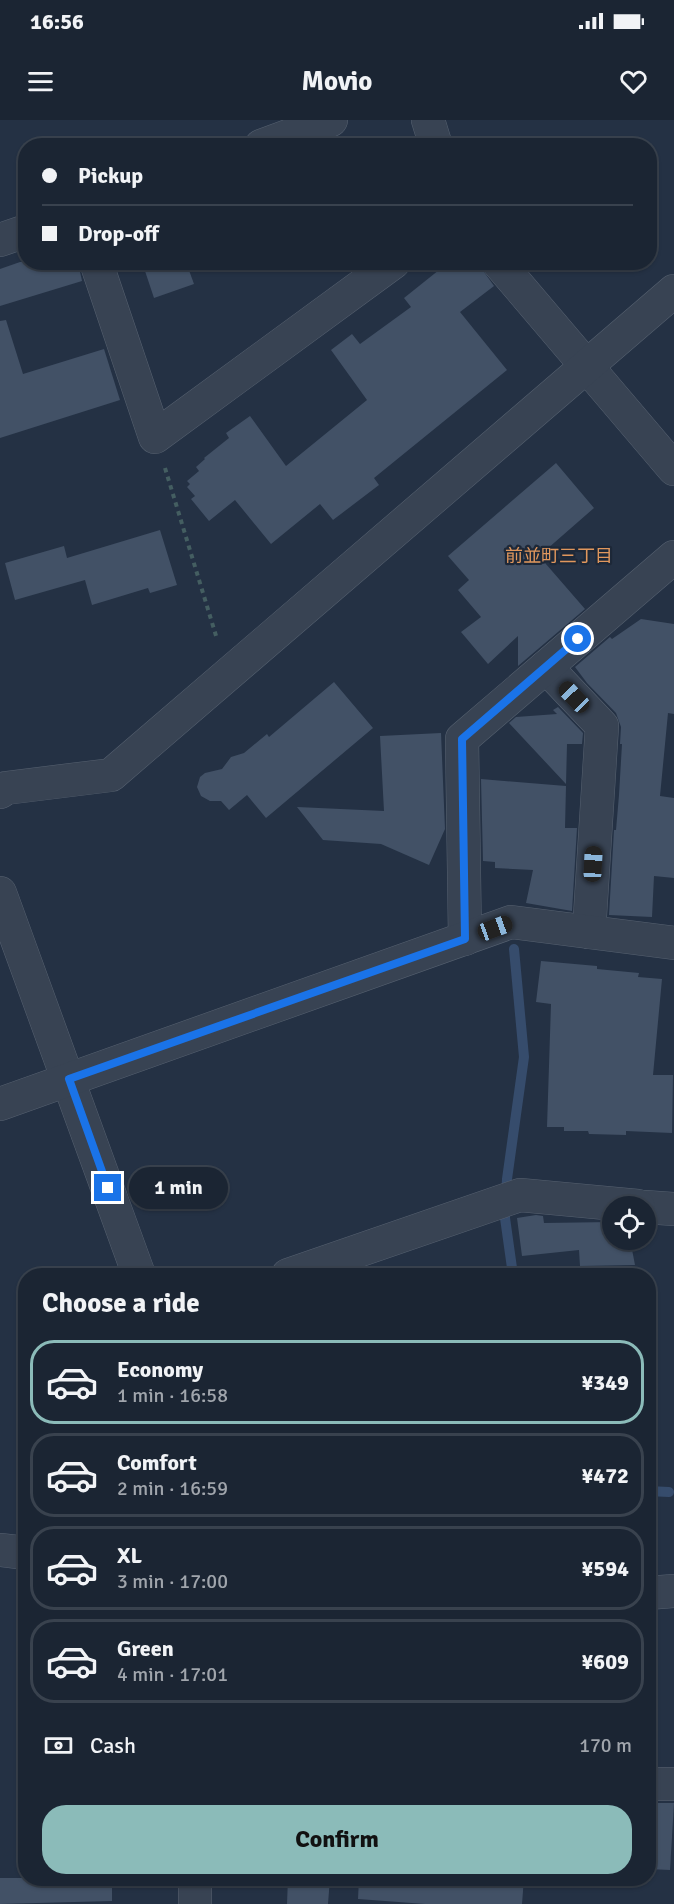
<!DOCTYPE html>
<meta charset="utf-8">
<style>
:root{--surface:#1b2533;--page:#28313f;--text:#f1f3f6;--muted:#a0a5ac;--line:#39424e;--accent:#8bbbb9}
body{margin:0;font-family:Signika,"Noto Sans JP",sans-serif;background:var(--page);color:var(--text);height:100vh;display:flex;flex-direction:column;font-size:22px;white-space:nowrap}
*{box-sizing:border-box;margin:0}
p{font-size:20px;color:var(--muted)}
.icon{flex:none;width:33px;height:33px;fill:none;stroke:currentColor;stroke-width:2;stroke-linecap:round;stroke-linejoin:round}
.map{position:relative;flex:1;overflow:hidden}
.panel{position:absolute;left:18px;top:1148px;width:638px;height:618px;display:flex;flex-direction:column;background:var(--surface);border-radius:24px;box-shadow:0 2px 4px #0004,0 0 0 2px var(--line)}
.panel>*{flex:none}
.banner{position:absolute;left:18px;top:18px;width:639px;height:132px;border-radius:24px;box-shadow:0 2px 4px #0004,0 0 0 2px var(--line);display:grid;align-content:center;height:132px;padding:0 24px;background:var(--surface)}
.buttons{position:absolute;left:602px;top:1076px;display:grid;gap:12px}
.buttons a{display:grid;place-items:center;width:54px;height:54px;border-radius:50%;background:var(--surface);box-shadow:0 2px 4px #0004,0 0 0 2px var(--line);font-size:30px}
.end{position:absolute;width:27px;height:27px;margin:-14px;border:8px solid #1a73e8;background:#fff;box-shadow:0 0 0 3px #fff}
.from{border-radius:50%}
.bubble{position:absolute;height:42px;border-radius:21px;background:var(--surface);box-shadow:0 2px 4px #0004,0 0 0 2px var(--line);font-size:20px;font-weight:700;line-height:42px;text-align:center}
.car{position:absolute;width:18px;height:36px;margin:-18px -9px;border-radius:8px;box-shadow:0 0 4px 2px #0007;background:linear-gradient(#222 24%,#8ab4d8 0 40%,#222 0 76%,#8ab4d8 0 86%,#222 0)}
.banner b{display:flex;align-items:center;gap:21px;height:57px;font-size:22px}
.banner b+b{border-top:2px solid var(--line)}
.banner i{width:15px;height:15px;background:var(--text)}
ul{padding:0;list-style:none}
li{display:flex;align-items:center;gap:18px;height:84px;margin:0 12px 9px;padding:0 12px;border:3px solid var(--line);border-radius:24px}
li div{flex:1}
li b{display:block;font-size:22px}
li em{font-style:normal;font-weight:700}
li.on{border-color:var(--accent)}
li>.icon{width:54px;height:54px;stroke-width:1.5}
h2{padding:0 24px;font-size:27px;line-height:72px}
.pay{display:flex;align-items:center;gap:15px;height:66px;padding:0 24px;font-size:22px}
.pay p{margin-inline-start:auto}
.button{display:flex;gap:12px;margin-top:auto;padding:12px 24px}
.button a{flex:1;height:69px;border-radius:24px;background:var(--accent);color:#111;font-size:24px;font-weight:700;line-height:69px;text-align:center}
.status{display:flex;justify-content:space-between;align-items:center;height:42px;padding:0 30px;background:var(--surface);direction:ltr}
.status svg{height:16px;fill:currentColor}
header{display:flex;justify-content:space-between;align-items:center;height:78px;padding:0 24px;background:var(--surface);font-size:27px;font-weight:700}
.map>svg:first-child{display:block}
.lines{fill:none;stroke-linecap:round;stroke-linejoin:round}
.stream{stroke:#364c6c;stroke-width:10}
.building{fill:#425166}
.minor-casing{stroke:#566170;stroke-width:34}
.path{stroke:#445e61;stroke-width:4;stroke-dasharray:4.5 4.5;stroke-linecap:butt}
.minor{stroke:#384353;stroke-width:33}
.route{stroke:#1a73e8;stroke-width:8}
.labels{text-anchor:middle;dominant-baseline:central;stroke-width:4.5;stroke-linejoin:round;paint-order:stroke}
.neighbourhood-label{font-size:18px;fill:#e0975d;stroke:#1d2838}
</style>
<div class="status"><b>16:56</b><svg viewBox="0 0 49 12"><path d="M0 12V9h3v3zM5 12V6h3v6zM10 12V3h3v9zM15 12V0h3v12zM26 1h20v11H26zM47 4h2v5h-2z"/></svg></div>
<header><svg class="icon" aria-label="menu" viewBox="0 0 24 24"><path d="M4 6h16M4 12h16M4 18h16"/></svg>Movio<svg class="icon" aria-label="heart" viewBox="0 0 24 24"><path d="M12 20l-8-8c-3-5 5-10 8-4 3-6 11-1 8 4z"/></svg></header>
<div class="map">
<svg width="674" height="1784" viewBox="0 0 674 1784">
<rect width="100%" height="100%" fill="#243144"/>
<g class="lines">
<g class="stream">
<polyline points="513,1155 505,1098 507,1059 524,937 514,829"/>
<polyline points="648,1371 669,1372"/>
</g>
</g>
<g class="building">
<polygon points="20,142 78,142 82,161 0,186 0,149"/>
<polygon points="142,142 186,142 194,164 154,178"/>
<polygon points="449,142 477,142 494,166 460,192 507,250 374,358 379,365 333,400 320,384 271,424 235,380 209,401 191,379 195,376 187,367 190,364 187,361 199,351 196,347 205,339 204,338 229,318 226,313 250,296 286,346 367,280 331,230 352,214 360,224 411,187 404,178"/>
<polygon points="6,200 23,254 104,229 120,280 0,318 0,201"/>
<polygon points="556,343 594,388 539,436 585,489 518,546 518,516 488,544 461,512 481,497 458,470 469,460 448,436"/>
<polygon points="160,410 177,465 150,473 148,468 92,485 85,460 15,480 5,443 64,426 67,438"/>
<polygon points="641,499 674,504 674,594 668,593 660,676 674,678 674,758 654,756 652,797 609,795 614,710 616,710 619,675 622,624 620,624 621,607 616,593 587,563 575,547 610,517 612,519"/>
<polygon points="334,562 373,608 266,698 247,675 229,690 221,681 210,681 201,676 197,667 200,657 205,653 222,649 231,637 244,633 267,614 269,617"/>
<polygon points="558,587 583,613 582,624 567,624 566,664 509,603 516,597 557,594 553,590"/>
<polygon points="441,613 445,709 429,745 381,724 323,720 297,687 384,691 380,616"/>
<polygon points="481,659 566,666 565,708 577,708 572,791 526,783 533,750 495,748 495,742 483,741"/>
<polygon points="541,841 597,846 597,849 639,853 638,857 662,859 653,955 673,955 672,1013 626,1011 626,1015 589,1014 588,1011 564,1011 564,1007 547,1007 551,884 536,882"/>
<polygon points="536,1095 543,1096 544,1103 612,1102 612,1119 630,1119 635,1145 580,1146 579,1130 522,1136 517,1098"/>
<polygon points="648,1683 674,1683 670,1750 648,1749"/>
<polygon points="0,1758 112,1758 112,1781 0,1784"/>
<polygon points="288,1758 330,1758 328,1784 287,1784"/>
<polygon points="359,1758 524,1758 522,1784 425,1784 358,1779"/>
</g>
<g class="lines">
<defs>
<g id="minor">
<polyline points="428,0 436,26"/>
<polyline points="261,26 331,0"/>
<polyline points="0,120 26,111"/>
<polyline points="96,142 155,317 394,142"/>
<polyline points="498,142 674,349"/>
<polyline points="546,547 602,606 589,812"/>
<polyline points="0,672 6,668 111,655 674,171"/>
<polyline points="0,773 139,1155"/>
<polyline points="465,819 462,619 674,437"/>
<polyline points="0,984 511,802 674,823"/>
<polyline points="645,1087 674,1089"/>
<polyline points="288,1155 520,1075 638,1086"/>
<polyline points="0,1430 26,1433"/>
<polyline points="648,1473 674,1471"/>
<polyline points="648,1664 674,1664"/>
<polyline points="195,1758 195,1784"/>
</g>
</defs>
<use href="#minor" class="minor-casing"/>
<polyline class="path" points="165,348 217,519"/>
<use href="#minor" class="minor"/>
</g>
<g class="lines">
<polyline class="route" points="108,1068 69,959 465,819 462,619 578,519"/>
</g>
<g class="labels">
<g class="neighbourhood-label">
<text x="559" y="436">前並町三丁目</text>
</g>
</g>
</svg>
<div class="buttons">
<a><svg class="icon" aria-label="locate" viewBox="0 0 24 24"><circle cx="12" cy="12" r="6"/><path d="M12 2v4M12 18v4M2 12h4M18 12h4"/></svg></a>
</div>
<i class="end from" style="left:578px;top:519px"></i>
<i class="end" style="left:108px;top:1068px"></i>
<div class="bubble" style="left:129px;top:1047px;width:99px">1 min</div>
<i class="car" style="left:574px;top:577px;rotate:316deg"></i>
<i class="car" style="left:593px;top:744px;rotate:3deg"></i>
<i class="car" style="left:495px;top:808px;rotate:70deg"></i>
<div class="banner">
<b><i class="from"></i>Pickup</b>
<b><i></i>Drop-off</b>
</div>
<section class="panel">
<h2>Choose a ride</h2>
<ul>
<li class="on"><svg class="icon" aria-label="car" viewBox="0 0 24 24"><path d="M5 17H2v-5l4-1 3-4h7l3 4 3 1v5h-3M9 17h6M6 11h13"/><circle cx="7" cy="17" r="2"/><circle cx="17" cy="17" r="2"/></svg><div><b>Economy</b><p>1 min · 16:58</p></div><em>¥349</em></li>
<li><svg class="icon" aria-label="car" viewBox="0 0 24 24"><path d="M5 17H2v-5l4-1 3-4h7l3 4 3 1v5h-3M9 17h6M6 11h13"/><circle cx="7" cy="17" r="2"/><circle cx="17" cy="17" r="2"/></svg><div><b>Comfort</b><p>2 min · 16:59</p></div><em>¥472</em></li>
<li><svg class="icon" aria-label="car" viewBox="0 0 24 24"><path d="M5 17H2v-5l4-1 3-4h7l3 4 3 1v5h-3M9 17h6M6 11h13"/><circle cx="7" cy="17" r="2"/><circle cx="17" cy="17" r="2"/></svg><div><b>XL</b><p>3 min · 17:00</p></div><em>¥594</em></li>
<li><svg class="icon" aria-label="car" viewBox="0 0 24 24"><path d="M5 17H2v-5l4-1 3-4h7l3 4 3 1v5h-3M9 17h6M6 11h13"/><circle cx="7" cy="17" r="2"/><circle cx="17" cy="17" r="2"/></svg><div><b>Green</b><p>4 min · 17:01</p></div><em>¥609</em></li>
</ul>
<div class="pay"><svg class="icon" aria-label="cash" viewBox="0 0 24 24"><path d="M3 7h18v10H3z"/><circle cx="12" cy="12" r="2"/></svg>Cash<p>170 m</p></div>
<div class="button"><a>Confirm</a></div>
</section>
</div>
